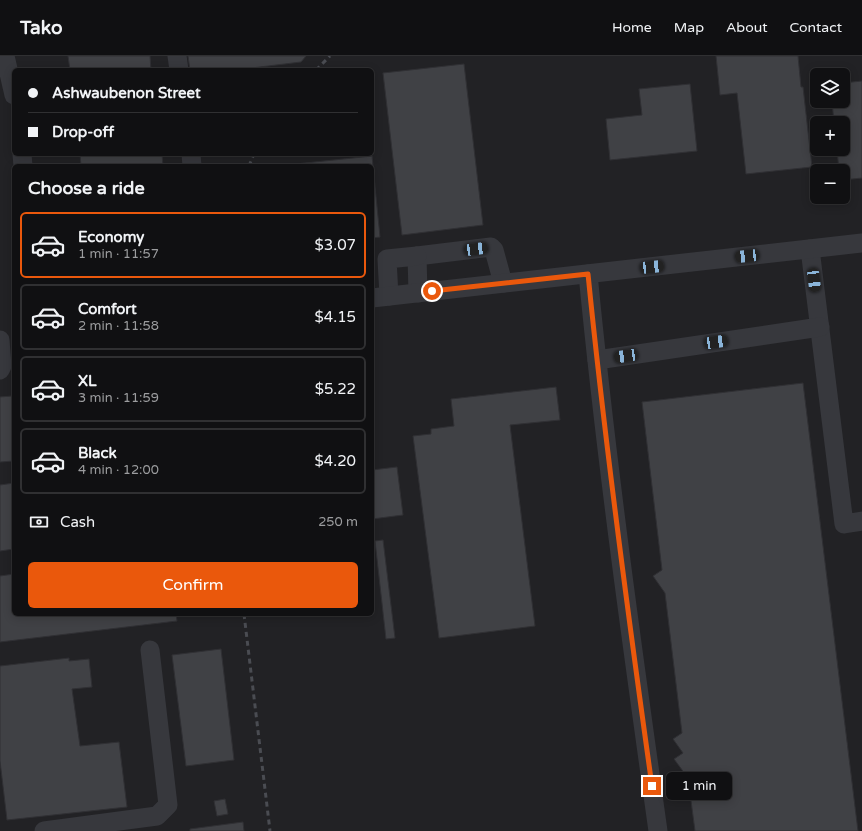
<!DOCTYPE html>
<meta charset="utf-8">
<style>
:root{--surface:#101012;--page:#19191b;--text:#f1f3f6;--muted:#9c9d9f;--line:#303032;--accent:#ea580c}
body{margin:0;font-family:"Varela Round",sans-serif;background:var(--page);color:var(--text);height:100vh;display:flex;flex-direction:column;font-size:15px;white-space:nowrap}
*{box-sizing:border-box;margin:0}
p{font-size:13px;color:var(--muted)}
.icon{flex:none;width:22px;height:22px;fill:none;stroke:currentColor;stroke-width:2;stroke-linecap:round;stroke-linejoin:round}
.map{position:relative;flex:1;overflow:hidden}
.drawer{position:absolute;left:12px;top:108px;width:362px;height:452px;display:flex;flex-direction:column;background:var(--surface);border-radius:6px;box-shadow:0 2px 10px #0003,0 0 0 1px var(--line)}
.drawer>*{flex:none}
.guide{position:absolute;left:12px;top:12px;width:362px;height:88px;border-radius:6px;box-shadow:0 2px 10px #0003,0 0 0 1px var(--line);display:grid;align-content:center;height:88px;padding:0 16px;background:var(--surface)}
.tools{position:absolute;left:810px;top:12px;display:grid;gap:8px}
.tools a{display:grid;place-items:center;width:40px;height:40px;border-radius:6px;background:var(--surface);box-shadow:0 2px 10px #0003,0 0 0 1px var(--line);font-size:20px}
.end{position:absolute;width:18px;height:18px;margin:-9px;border:5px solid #ea580c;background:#fff;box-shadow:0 0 0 2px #fff}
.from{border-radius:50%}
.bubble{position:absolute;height:28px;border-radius:6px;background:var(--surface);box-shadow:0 2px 10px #0003,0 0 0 1px var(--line);font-size:13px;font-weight:600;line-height:28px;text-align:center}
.car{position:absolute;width:12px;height:24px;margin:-12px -6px;border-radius:5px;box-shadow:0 0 3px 1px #0007;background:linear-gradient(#222 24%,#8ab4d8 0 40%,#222 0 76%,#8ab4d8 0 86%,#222 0)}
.guide b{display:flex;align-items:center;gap:14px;height:38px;font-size:15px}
.guide b+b{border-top:1px solid var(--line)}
.guide i{width:10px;height:10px;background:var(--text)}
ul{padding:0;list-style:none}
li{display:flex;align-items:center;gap:12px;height:66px;margin:0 8px 6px;padding:0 8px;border:2px solid var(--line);border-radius:6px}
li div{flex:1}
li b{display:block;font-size:15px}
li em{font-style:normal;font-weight:600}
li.selected{border-color:var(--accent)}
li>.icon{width:36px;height:36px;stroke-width:1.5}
h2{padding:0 16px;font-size:18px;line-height:48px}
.pay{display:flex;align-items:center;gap:10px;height:44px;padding:0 16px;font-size:15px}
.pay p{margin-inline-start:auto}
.cta{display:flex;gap:8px;margin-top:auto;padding:8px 16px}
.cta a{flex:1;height:46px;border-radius:6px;background:var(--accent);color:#fff;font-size:16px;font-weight:600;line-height:46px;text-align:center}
header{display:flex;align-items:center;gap:24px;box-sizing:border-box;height:56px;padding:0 20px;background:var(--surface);border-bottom:1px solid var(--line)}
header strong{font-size:19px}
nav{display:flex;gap:22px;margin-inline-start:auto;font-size:14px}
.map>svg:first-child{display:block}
.built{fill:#222225;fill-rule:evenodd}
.building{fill:#404145;stroke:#303034}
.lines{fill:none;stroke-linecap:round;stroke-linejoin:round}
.minor{stroke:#37383d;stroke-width:19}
.rail{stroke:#4a4c52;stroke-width:3;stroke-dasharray:5 4;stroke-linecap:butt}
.route{stroke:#ea580c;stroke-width:5}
</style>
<header>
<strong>Tako</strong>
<nav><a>Home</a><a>Map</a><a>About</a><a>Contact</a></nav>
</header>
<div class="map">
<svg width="862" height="775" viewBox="0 0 862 775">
<rect width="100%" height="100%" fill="#161618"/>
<path class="built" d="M0 0H862V775H0ZM14 14H372V98H14ZM817 19H843V45H817ZM817 67H843V93H817ZM14 110H372V558H14ZM817 115H843V141H817Z"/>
<g class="building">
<polygon points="68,0 150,0 151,14 70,14"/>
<polygon points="188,0 306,0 301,6 235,14 190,14"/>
<polygon points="716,0 798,0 801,31 803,31 812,111 746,118 737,37 720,39"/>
<polygon points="464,8 483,169 402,179 383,17"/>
<polygon points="862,25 862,122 843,124 843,115 839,115 837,93 843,93 843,67 834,67 832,45 843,45 843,27"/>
<polygon points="690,28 697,95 610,104 606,63 642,59 639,33"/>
<polygon points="80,98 162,98 163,110 81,110"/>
<polygon points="372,100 380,181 372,182 372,110 276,110"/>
<polygon points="803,327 858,775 695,775 688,722 674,703 683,697 673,683 682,677 665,537 653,520 662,514 642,346"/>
<polygon points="556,331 560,364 510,369 535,570 439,582 413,380 431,378 431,373 454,370 451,343"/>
<polygon points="12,340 14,353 14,405 0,406 0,341"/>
<polygon points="397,411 403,459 372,463 372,414"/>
<polygon points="14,427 14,493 0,495 0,429"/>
<polygon points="383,484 395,582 386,583 375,485"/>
<polygon points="14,518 14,558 176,558 177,565 0,586 0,520"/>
<polygon points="221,593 234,704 186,710 172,599"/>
<polygon points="69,602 69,605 89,603 92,631 72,633 80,690 119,686 127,751 7,764 0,705 0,610"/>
<polygon points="225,743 228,758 217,760 214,745"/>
<polygon points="243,766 244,775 190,775 190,773"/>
</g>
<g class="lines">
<g class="minor">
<polyline points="5,0 14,39"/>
<polyline points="177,0 179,14"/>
<polyline points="22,98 23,110"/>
<polyline points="191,98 192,110"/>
<polyline points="810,193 844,468 862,465"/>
<path d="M588 218C606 404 632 590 658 775"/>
<polyline points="418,237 417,200 491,191 494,194 503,227"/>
<polyline points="389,240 387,203 417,200"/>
<polyline points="372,242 862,187"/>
<polyline points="597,304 820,271"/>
<polyline points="0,314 2,310 0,284"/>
<polyline points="44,775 157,760 168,749 150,594"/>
</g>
<g class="rail">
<polyline points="316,14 330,0"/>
<polyline points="249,110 254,98"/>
<polyline points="244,558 270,775"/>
</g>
</g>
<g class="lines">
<path class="route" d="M432 235 588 218C605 389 628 559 652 730"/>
</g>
</svg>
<div class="tools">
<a><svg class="icon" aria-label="layers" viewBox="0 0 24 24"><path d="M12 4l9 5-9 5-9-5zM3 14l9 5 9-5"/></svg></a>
<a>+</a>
<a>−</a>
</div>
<i class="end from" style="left:432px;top:235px"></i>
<i class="end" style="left:652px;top:730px"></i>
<div class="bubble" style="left:666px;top:716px;width:66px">1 min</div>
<i class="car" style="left:476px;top:193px;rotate:83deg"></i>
<i class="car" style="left:747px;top:200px;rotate:264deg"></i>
<i class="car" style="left:652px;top:211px;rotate:84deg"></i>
<i class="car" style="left:814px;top:224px;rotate:173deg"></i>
<i class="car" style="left:716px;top:286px;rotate:82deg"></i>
<i class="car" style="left:626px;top:300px;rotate:262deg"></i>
<div class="guide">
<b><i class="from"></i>Ashwaubenon Street</b>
<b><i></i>Drop-off</b>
</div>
<section class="drawer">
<h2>Choose a ride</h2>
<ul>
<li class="selected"><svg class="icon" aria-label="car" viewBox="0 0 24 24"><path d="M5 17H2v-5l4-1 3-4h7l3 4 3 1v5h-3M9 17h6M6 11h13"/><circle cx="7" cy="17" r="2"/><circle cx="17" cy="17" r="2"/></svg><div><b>Economy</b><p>1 min · 11:57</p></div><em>$3.07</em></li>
<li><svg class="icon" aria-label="car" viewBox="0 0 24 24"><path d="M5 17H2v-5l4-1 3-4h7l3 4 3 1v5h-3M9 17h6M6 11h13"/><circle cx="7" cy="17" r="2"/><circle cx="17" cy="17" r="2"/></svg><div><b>Comfort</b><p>2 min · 11:58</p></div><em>$4.15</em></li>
<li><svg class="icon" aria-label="car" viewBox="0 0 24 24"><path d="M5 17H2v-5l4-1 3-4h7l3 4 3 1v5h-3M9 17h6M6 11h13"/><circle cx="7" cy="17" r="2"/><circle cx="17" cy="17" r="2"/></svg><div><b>XL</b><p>3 min · 11:59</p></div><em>$5.22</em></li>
<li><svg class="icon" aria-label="car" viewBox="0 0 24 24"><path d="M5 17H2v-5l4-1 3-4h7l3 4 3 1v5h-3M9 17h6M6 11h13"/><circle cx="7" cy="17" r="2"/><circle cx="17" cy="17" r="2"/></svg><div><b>Black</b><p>4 min · 12:00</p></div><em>$4.20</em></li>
</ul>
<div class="pay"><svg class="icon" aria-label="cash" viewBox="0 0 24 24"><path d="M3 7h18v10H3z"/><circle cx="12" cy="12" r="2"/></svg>Cash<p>250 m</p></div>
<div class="cta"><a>Confirm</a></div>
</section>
</div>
